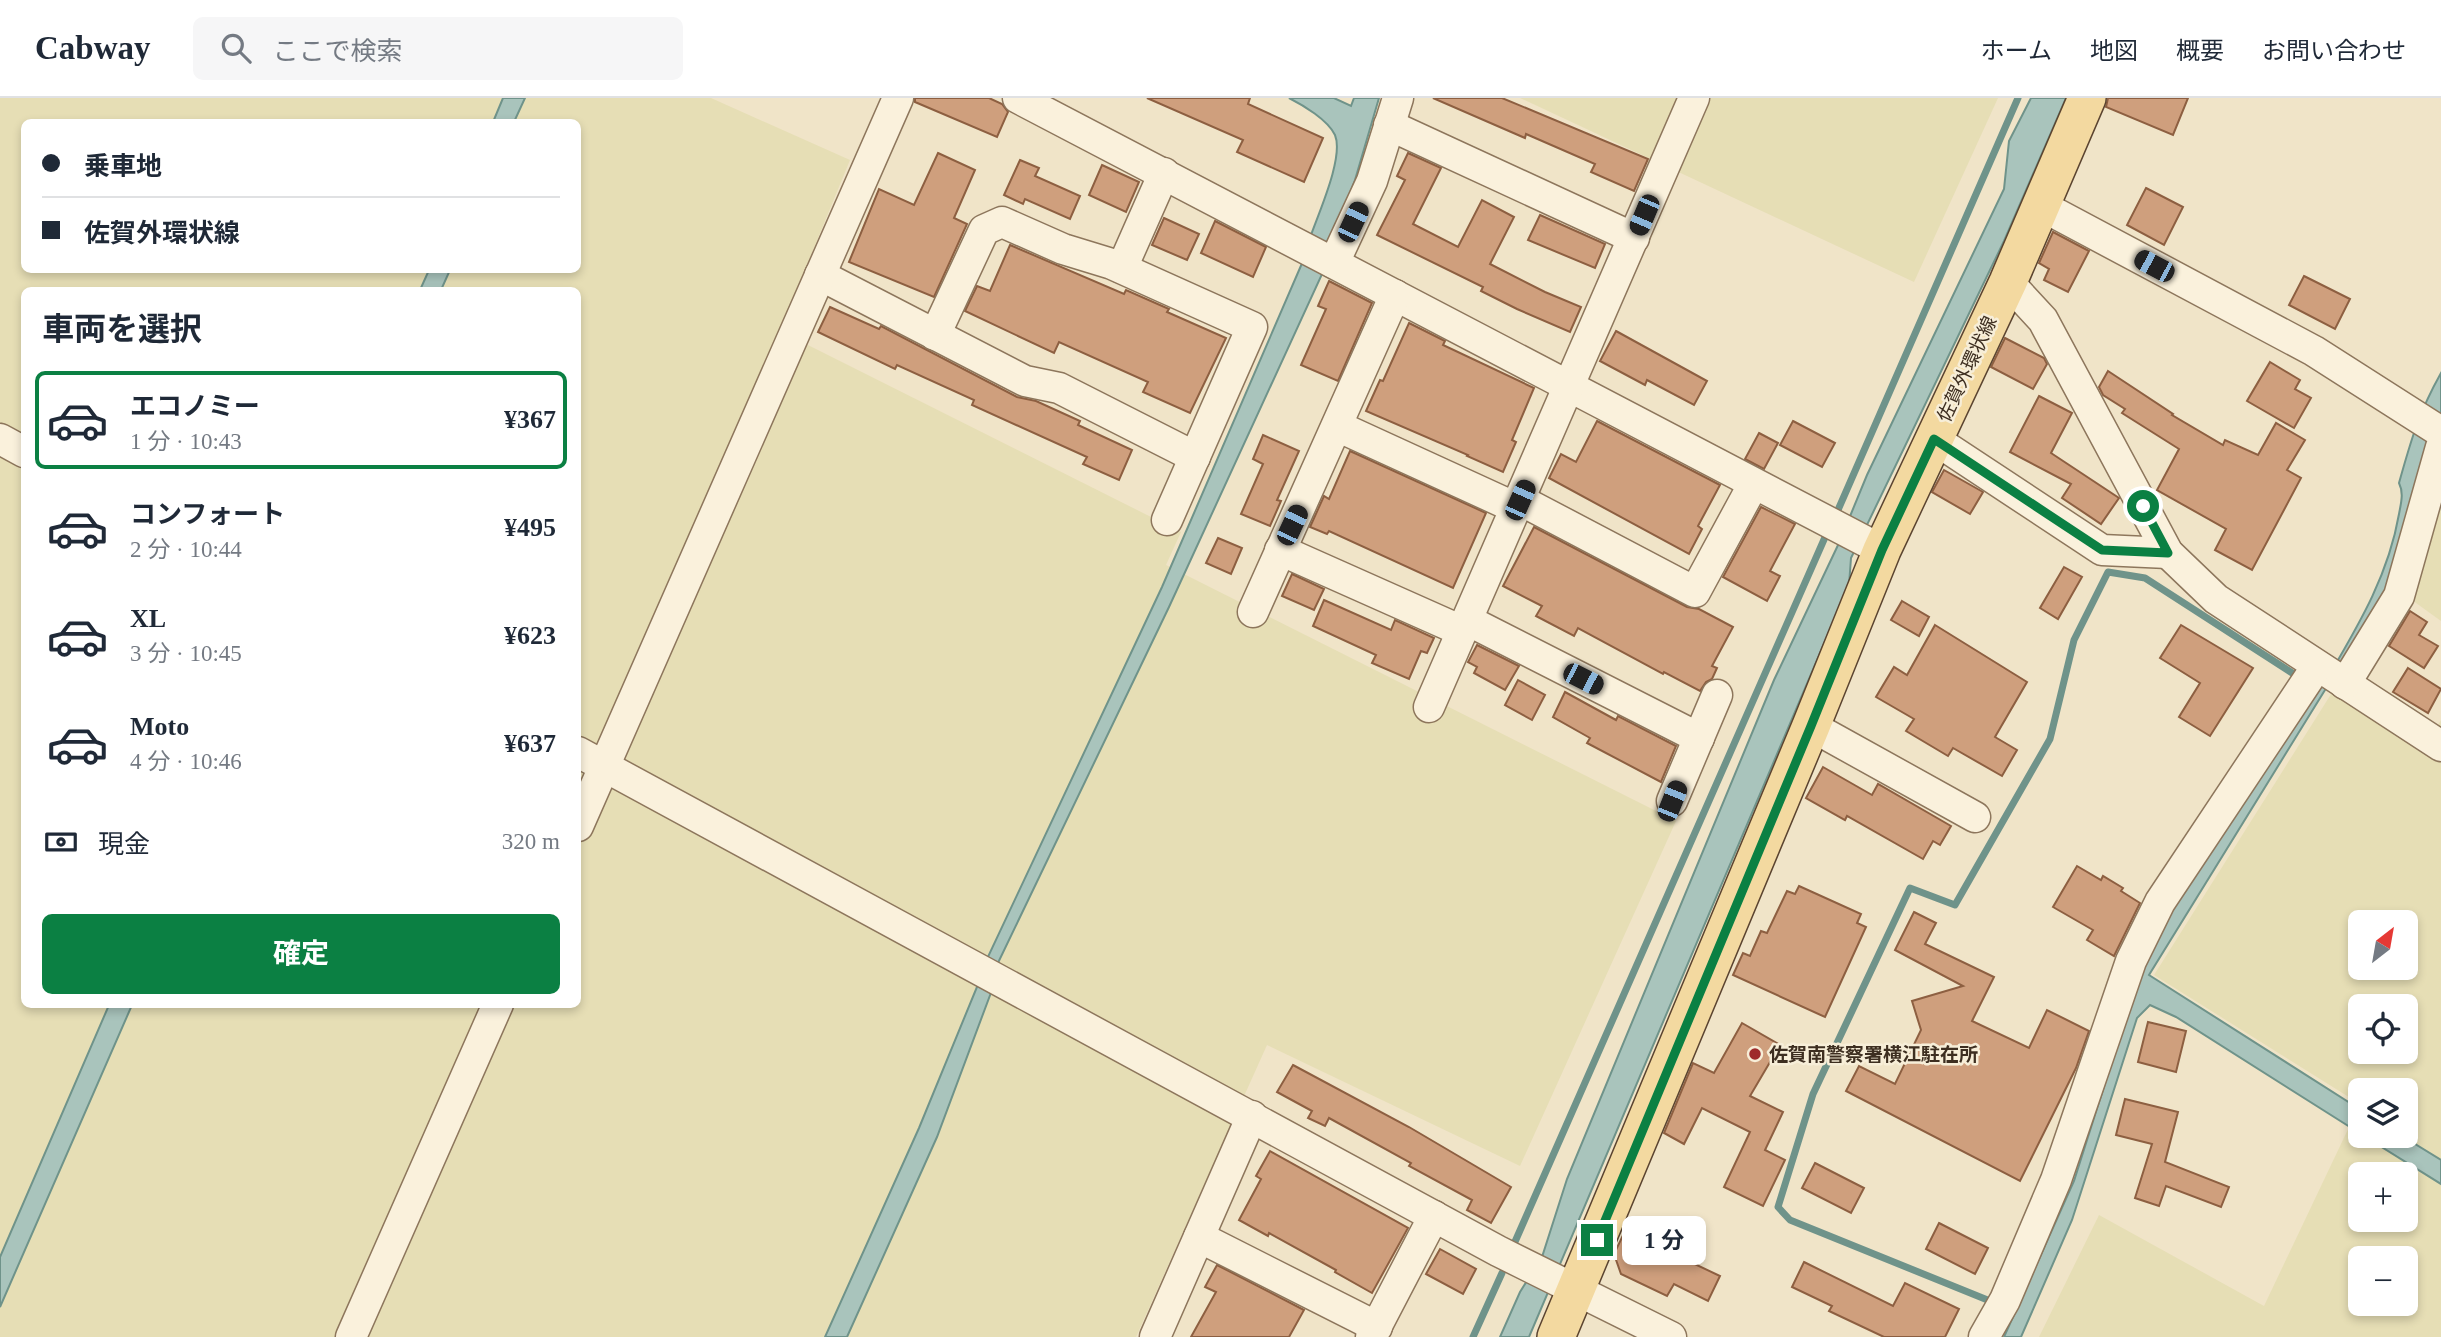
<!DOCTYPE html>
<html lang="ja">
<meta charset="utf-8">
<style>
:root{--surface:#fff;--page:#f6f6f7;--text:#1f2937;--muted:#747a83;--line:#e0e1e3;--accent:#0b8043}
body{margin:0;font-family:"Times New Roman","Noto Sans JP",serif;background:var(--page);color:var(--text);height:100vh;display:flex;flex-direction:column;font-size:26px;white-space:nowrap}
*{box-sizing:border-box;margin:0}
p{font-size:23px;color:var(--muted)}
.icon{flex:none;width:38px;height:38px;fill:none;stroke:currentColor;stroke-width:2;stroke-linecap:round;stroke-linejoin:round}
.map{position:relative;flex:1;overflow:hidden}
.drawer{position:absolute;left:21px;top:189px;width:560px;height:721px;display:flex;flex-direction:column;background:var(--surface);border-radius:10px;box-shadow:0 4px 10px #0003}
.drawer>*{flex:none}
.banner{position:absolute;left:21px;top:21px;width:560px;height:154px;border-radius:10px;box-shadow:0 4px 10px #0003;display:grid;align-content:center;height:154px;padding:0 21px;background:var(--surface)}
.needle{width:46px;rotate:31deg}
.buttons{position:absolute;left:2348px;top:812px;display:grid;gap:14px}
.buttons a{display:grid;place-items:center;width:70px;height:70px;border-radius:10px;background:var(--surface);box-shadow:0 4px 10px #0003;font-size:35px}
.end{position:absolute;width:32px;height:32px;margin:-16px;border:9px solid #0b8043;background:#fff;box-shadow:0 0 0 4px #fff}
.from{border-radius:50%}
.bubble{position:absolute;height:49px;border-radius:10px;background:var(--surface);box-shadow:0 4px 10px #0003;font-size:23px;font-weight:700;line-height:49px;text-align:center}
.car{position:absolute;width:21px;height:42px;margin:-21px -10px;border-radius:9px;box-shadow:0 0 5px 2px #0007;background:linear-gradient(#222 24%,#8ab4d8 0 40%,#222 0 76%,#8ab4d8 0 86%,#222 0)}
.banner b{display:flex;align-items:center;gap:24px;height:66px;font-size:26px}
.banner b+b{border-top:2px solid var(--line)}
.banner i{width:18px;height:18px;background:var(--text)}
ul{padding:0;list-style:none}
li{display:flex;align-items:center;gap:21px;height:98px;margin:0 14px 10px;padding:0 7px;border:4px solid transparent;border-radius:10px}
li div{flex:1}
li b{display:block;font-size:26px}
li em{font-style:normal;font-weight:700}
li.current{border-color:var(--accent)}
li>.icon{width:63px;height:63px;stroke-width:1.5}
h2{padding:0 21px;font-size:32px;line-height:84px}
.pay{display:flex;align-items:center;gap:18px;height:77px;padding:0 21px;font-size:26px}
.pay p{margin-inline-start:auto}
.primary-button{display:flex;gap:14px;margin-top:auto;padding:14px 21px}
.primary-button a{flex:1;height:80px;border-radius:10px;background:var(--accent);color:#fff;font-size:28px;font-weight:700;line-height:80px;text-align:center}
header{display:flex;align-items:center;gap:42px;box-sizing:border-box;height:98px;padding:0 35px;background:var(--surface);border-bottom:2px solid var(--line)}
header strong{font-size:33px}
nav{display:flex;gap:38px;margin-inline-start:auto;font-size:24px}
.search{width:490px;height:63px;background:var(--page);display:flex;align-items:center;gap:18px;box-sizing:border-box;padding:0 24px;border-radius:10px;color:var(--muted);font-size:26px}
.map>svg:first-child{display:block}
.farmland{fill:#e6deb5;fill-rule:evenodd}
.water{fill:#a9c4bc;stroke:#6f938a;stroke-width:2}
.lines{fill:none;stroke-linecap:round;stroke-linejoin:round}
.stream{stroke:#6f938a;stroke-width:7}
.building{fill:#cf9f7d;stroke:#8d5f41;stroke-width:2}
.minor-casing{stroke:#8d765c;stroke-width:33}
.major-casing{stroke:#5b4430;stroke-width:40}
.minor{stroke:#faf1dc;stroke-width:30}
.major{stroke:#f3d9a0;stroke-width:37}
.route{stroke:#0b8043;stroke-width:9}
.poi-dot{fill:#9e2a2b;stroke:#f7eed8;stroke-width:2.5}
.labels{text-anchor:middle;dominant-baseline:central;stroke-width:5;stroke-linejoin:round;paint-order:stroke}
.street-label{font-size:19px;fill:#3d2e20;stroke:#f7eed8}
.poi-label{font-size:19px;font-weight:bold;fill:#3d2e20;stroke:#f7eed8;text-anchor:start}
</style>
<header>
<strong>Cabway</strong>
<div class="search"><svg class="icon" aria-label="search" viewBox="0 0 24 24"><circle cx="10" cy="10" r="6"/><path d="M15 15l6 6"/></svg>ここで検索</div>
<nav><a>ホーム</a><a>地図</a><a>概要</a><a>お問い合わせ</a></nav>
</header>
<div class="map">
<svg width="2441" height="1239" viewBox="0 0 2441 1239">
<rect width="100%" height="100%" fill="#f0e4c8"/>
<g class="farmland">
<path d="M0 0H711L850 62 780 233 1181 434 1166 467 1676 723 1520 1068 1267 947 1136 1239H0ZM24 24H578V172H24ZM24 192H578V906H24Z"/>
<polygon points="1520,0 1998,0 1914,184"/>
<polygon points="2441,373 2441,523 2405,497"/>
<path d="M2333 593 2425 649 2441 622V1239H2039L2099 1117 2264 1208 2360 1006 2154 877ZM2361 824H2406V870H2361ZM2361 908H2406V954H2361ZM2361 992H2406V1038H2361ZM2361 1076H2406V1122H2361ZM2361 1160H2406V1206H2361Z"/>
</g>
<g class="water">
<polygon points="503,0 525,0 514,24 493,24"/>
<path d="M1289 0H1334L1351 8 1354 0H1379L1355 82 1330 147 1311 137C1319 114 1344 59 1335 37 1328 22 1303 7 1289 0Z"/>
<polygon points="2031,0 2066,0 2004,143 1851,460 1849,487 1529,1239 1500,1239 1520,1194 1542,1159 1567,1081 1774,582 1839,445 1867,377 2004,91 2009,43"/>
<polygon points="1303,163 1323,174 1169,509 996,869 986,863 1162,489"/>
<polygon points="429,172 450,172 441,192 420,192"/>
<path d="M2441 275V319L2390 486 2368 528 2325 592 2149 877 2361 1012V1036L2176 919 2150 907 2137 920 2072 1122 2021 1239H2004L2074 1083 2141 872 2167 819 2315 590 2324 586C2356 531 2388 480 2399 416 2401 405 2404 395 2399 385 2411 342 2419 314 2441 275Z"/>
<polygon points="979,884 992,892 937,1039 847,1239 825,1239 919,1030"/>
<polygon points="109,907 132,907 0,1209 0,1159"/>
<polygon points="2364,1038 2402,1038 2441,1062 2441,1086"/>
</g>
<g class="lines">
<g class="stream">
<polyline points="1838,412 2018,0"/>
<polyline points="1514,1146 1826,437"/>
<polyline points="1995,1205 1790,1122 1778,1109 1813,996 1910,790 1955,807 2050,641 2074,542 2108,474 2145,480 2300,580"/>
<polyline points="1473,1239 1502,1175"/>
</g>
</g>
<g class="building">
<polygon points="915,0 989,0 1002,6 1008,14 997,39 915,4"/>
<polygon points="1147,0 1250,0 1248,6 1323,40 1304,84 1237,54 1243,42"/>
<polygon points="1433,0 1502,0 1648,61 1634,93 1591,74 1595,66 1526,36 1525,40"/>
<polygon points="2108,0 2188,0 2173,37 2106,9"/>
<polygon points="938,55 975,72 954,120 967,126 934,199 849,164 879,91 914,107"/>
<polygon points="1408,55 1441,70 1413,126 1458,149 1482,102 1514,119 1490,166 1545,194 1581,209 1570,234 1517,211 1481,193 1483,189 1377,137 1405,82 1397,78"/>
<polygon points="1020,62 1039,70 1035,78 1080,98 1070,121 1025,101 1023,106 1004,97"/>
<polygon points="1102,67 1139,84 1126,114 1089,97"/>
<polygon points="2146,90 2183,109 2164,147 2127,127"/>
<polygon points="1540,117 1605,146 1595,170 1528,142"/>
<polygon points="1164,120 1199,136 1187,162 1152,147"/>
<polygon points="1215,123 1266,149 1253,179 1201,155"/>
<polygon points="2053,134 2089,153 2068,194 2044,182 2049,171 2039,165"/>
<polygon points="1010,147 1124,196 1126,192 1169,211 1167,214 1226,240 1190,315 1143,294 1148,284 1059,244 1054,255 965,213 977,188 990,193"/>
<polygon points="2304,178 2350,201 2335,231 2289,207"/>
<polygon points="1329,183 1372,205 1338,283 1301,267 1326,211 1318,208"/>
<polygon points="830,209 879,231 881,228 1017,299 1036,303 1080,323 1078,327 1132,352 1119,382 1083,366 1087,359 972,307 974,302 897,267 895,271 818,234"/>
<polygon points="1409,225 1445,243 1443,247 1534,290 1512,342 1516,344 1503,374 1467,358 1468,357 1366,313 1380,282 1383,283"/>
<polygon points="1616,233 1707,283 1694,307 1647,282 1645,287 1600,263"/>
<polygon points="2005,240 2044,260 2047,266 2033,291 1991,269"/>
<polygon points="2270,264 2300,282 2295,291 2311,300 2294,330 2247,303"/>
<polygon points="2108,273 2173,316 2172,317 2223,347 2225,342 2258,357 2276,325 2305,342 2287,372 2301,380 2252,472 2215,452 2226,431 2157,392 2179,351 2122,315 2125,311 2103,297 2099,289"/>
<polygon points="2039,298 2072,315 2051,355 2119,400 2101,426 2062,400 2071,386 2010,354"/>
<polygon points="1597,323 1720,387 1698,428 1702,431 1689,456 1549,380 1561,356 1576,364"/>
<polygon points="1793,323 1835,345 1822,369 1780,347"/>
<polygon points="1759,335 1778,345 1764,371 1745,361"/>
<polygon points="1263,337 1299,353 1277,402 1281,403 1270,428 1241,416 1263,366 1253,361"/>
<polygon points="1350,353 1486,415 1453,490 1329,433 1327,436 1310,429 1324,398 1329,401"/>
<polygon points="1944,372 1983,394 1970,416 1932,394"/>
<polygon points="1761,409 1795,426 1770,473 1780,478 1767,503 1723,479"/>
<polygon points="1534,429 1687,509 1699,511 1733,529 1712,568 1717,570 1712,581 1706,584 1700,593 1664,574 1663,576 1578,530 1574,538 1536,518 1542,508 1503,488"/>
<polygon points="1218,440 1242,450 1231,476 1206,465"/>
<polygon points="2064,469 2082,479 2058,521 2040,510"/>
<polygon points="1292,476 1324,491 1314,512 1282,498"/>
<polygon points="1324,502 1391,532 1395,522 1434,540 1427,555 1421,553 1409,581 1372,565 1376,557 1313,528"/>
<polygon points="1902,503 1929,519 1919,538 1891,522"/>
<polygon points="2410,513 2427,524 2419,537 2438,548 2424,570 2389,548"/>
<polygon points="1935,527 2027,584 1995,639 2017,652 2002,678 1953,650 1948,658 1906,633 1914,621 1876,599 1894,569 1907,577"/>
<polygon points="2181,527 2253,570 2210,638 2179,619 2200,585 2160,560"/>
<polygon points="1477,547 1519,568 1505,592 1474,575 1477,569 1468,564"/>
<polygon points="2408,570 2441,591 2428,615 2393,594"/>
<polygon points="1518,582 1545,597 1532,622 1505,607"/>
<polygon points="1565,594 1616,622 1618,618 1676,648 1661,684 1587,645 1590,640 1553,619"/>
<polygon points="1823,669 1872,697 1878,686 1951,728 1940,747 1933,743 1923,761 1847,718 1845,722 1806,700"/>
<polygon points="2077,768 2101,782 2103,778 2123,790 2121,793 2140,805 2114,858 2087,842 2093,832 2053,809"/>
<polygon points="1799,788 1861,816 1857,825 1866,829 1825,919 1733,877 1743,855 1750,858 1761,833 1767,835 1787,793 1795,796"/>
<polygon points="1914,814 1936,825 1925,846 1994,879 1972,923 2029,950 2047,912 2089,933 2076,970 2020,1083 1846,993 1859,968 1895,986 1921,932 1912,903 1963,888 1895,852"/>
<polygon points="2148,924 2186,933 2176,974 2138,964"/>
<polygon points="1742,925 1780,947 1750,998 1783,1014 1765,1052 1785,1062 1763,1108 1724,1089 1750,1034 1702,1010 1684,1046 1664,1035 1693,965 1714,975"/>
<polygon points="1293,967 1409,1029 1511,1089 1491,1125 1467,1112 1472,1102 1409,1068 1411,1065 1329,1020 1325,1028 1308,1020 1312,1013 1277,994"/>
<polygon points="2125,1001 2178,1014 2165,1064 2229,1089 2221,1109 2166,1088 2159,1108 2135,1100 2152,1046 2116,1037"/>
<polygon points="1270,1053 1408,1130 1372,1195 1335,1174 1336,1172 1269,1135 1268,1138 1239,1122 1261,1081 1256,1078"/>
<polygon points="1815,1065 1864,1090 1851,1115 1802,1090"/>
<polygon points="1939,1125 1988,1150 1975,1176 1926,1151"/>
<polygon points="1625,1133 1720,1178 1708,1203 1674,1186 1667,1198 1621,1176 1614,1156"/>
<polygon points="1440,1151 1476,1171 1463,1196 1426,1176"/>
<polygon points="1804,1164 1893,1208 1905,1185 1959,1211 1945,1239 1884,1239 1829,1213 1832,1208 1792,1189"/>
<polygon points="1217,1167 1304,1212 1289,1239 1191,1239 1216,1194 1205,1189"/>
</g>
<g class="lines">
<defs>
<g id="minor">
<polyline points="1018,0 1882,452"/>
<polyline points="1389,27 1634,140"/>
<polyline points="2040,107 2314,253 2441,334"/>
<polyline points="1334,165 1372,83 1398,0"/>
<polyline points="1122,170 1164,75"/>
<polyline points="820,177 1025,283 1059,290 1195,359"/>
<polyline points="2008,184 2043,222 2168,455 2216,501 2441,648"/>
<polyline points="935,237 984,132 1002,124 1063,151 1112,166 1252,229 1167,422"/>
<polyline points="1337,328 1516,410"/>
<polyline points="0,341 24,354"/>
<polyline points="1934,341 2102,452 2168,455"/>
<polyline points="1520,402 1695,494 1753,387"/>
<polyline points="1280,452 1462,533"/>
<polyline points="1253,514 1395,197"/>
<polyline points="1467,522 1699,640"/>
<polyline points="2345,586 2399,498 2441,349"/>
<polyline points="1429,609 1694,0"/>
<polyline points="1811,628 1975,719"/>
<polyline points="578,654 1498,1153 1671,1239"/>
<polyline points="1672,703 1717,597"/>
<polyline points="578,728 898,0"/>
<polyline points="1199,1139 1377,1229"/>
<polyline points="351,1239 498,906"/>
<polyline points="1155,1239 1252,1018"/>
<polyline points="1371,1239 1434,1118"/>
<polyline points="1984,1239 2005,1202 2056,1082 2131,863 2160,804 2317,568"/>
</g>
<polyline id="major" points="1556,1239 1811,628 1882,452 2008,184 2087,0"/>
</defs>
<use href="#minor" class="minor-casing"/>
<use href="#major" class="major-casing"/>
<use href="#minor" class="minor"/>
<use href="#major" class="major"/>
</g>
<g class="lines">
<polyline class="route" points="1597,1142 1811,628 1882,452 1934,341 2102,452 2168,455 2143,408"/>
</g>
<circle class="poi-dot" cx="1755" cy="956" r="7"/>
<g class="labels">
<g class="street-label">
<text transform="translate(1967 271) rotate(-65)">佐賀外環状線</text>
</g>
<g class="poi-label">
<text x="1769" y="956">佐賀南警察署横江駐在所</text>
</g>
</g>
</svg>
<div class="buttons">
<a><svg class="needle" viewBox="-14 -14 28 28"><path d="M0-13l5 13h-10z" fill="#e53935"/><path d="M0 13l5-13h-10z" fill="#747a83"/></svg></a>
<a><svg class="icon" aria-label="locate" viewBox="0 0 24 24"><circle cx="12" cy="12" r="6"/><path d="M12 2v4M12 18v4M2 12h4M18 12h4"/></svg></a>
<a><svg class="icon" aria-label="layers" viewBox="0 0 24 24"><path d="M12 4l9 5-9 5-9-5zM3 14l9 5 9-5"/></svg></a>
<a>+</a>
<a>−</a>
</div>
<i class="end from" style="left:2143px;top:408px"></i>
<i class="end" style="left:1597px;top:1142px"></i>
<div class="bubble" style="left:1622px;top:1118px;width:84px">1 分</div>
<i class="car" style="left:1644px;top:117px;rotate:203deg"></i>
<i class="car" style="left:1353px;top:124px;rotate:25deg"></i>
<i class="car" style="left:2154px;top:168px;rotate:298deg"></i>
<i class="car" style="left:1520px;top:402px;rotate:24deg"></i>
<i class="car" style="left:1292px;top:427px;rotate:25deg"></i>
<i class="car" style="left:1583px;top:581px;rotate:117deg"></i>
<i class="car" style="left:1672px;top:703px;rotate:22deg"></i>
<div class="banner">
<b><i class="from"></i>乗車地</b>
<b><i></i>佐賀外環状線</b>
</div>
<section class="drawer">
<h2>車両を選択</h2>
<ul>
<li class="current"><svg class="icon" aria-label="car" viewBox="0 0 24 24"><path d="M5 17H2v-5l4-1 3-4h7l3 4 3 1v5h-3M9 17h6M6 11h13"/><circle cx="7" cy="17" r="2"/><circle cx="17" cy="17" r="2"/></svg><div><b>エコノミー</b><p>1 分 · 10:43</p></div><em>¥367</em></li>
<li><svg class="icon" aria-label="car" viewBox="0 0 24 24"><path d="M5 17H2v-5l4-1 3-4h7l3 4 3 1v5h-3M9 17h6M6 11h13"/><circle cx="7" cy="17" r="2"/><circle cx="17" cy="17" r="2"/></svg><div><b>コンフォート</b><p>2 分 · 10:44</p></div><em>¥495</em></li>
<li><svg class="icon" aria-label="car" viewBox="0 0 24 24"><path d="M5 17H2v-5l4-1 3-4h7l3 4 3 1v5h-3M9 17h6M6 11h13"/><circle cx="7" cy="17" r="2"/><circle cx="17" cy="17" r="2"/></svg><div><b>XL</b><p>3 分 · 10:45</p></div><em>¥623</em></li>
<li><svg class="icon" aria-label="car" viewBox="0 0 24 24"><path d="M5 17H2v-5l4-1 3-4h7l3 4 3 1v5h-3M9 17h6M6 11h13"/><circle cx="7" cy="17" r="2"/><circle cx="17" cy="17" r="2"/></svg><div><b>Moto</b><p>4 分 · 10:46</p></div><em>¥637</em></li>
</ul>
<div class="pay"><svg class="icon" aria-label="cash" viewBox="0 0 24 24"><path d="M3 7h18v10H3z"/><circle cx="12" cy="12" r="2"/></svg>現金<p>320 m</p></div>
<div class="primary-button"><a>確定</a></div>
</section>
</div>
